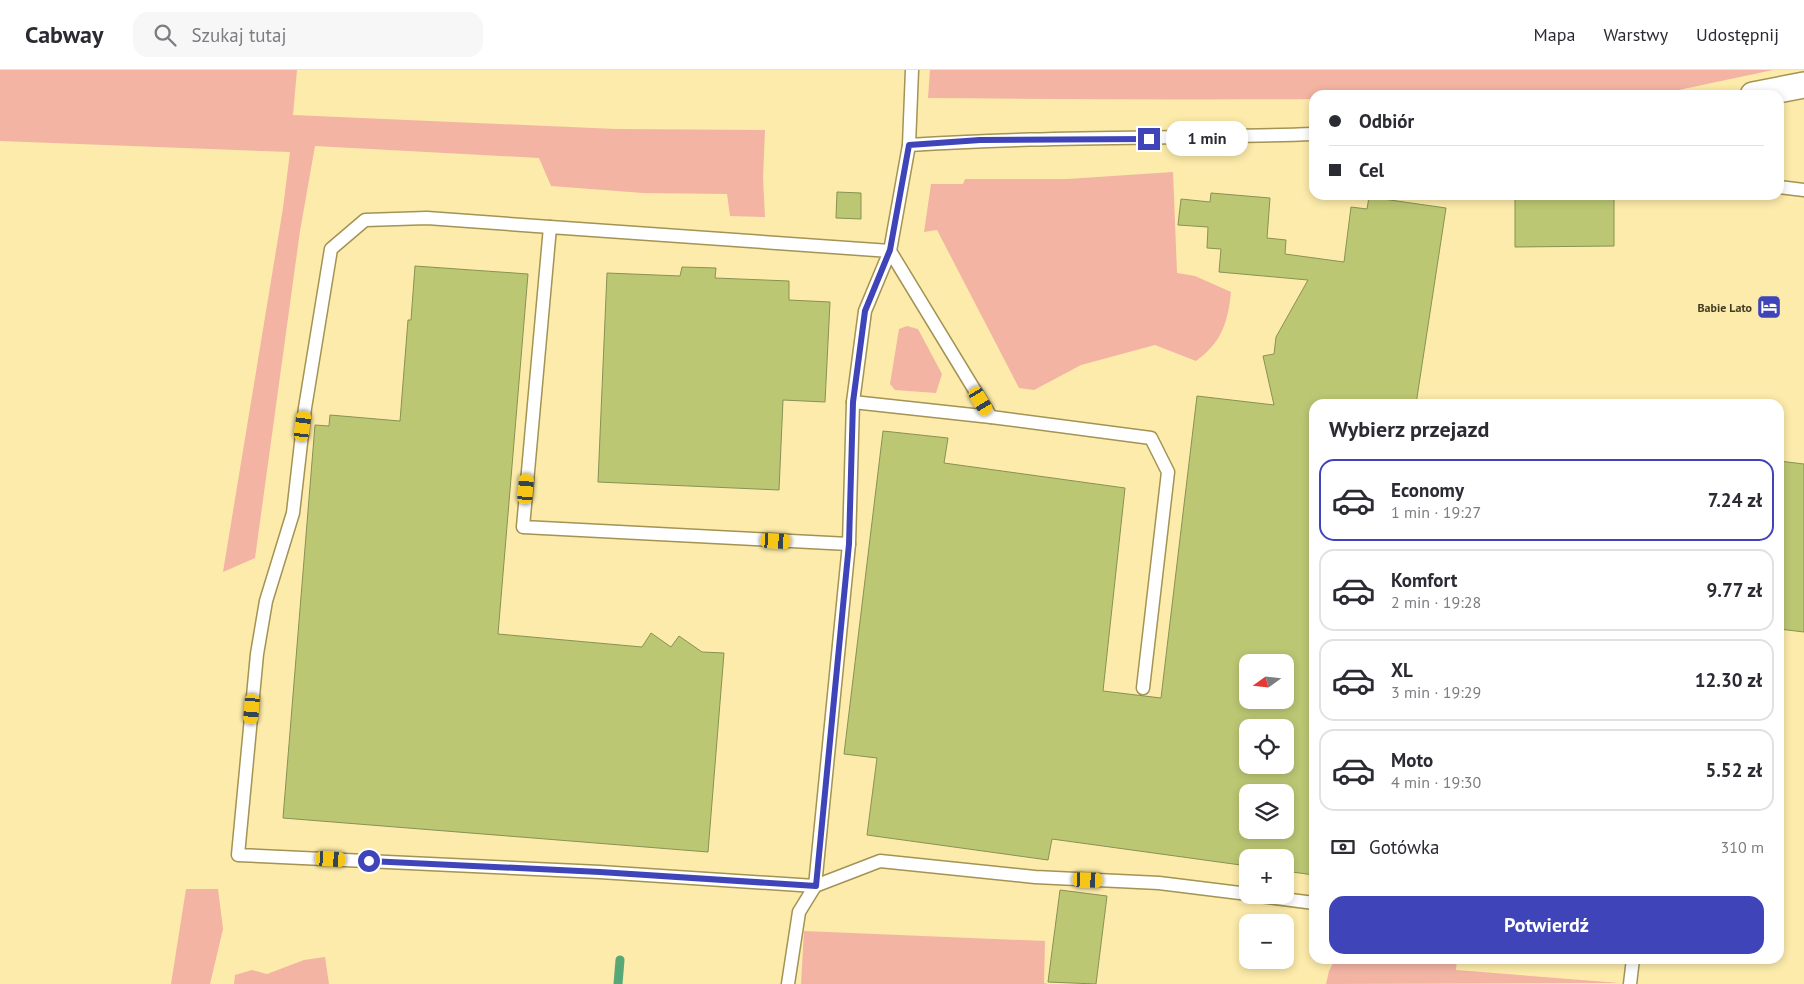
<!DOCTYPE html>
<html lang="pl">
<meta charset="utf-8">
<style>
:root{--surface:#fff;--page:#f7f7f7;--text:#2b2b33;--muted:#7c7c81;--line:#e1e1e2;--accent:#4044b9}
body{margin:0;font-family:"PT Sans",sans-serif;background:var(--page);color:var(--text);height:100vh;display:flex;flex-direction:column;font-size:19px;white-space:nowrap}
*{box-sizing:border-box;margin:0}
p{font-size:16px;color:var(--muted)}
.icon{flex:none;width:28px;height:28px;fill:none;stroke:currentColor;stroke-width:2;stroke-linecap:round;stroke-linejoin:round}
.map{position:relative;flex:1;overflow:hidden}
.panel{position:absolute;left:1309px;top:329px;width:475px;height:565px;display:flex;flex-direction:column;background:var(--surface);border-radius:15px;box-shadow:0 2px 8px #0003}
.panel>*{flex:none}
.top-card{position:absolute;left:1309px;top:20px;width:475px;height:110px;border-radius:15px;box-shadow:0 2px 8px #0003;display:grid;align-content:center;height:110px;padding:0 20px;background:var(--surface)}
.needle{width:32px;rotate:255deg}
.controls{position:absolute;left:1239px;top:584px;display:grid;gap:10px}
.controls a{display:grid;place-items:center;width:55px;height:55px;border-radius:10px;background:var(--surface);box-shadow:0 2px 8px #0003;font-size:25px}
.end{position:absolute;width:22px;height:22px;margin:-11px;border:6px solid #4044b9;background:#fff;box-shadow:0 0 0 2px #fff}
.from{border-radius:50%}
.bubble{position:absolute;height:35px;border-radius:15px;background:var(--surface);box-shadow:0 2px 8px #0003;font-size:16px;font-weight:700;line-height:35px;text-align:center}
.car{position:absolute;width:15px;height:30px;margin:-15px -8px;border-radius:6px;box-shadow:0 0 4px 1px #0007;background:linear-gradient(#f5c518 24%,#345 0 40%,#f5c518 0 76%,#345 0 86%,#f5c518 0)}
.top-card b{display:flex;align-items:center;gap:18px;height:48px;font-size:19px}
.top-card b+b{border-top:1px solid var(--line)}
.top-card i{width:12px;height:12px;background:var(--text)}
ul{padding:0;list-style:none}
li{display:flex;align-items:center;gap:15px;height:82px;margin:0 10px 8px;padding:0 10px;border:2px solid var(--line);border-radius:15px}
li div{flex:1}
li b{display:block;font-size:19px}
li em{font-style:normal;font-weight:700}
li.on{border-color:var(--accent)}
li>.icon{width:45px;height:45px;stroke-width:1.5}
h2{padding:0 20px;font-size:22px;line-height:60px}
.pay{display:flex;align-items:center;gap:12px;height:55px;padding:0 20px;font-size:19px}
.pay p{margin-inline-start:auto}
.primary-button{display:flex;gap:10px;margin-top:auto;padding:10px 20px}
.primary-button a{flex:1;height:58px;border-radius:15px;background:var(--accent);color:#fff;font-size:20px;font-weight:700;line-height:58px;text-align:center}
header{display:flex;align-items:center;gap:30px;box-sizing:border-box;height:70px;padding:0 25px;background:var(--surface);border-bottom:1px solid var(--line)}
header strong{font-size:24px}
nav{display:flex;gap:28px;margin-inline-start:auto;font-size:18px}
.search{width:350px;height:45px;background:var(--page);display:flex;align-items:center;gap:12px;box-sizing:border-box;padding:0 18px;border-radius:15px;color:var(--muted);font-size:19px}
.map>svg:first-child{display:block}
.green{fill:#f3b4a3}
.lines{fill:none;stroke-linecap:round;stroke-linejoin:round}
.stream{stroke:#58a877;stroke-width:9}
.building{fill:#bcc774;stroke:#899153;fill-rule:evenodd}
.lane-casing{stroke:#a39354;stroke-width:15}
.street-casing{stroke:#a39354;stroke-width:28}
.lane{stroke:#fff;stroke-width:12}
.street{stroke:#fff;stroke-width:25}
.route{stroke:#4044b9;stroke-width:6}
.labels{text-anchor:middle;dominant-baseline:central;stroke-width:4.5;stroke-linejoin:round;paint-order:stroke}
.poi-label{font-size:12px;font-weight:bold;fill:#433c22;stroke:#fcebaa;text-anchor:end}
</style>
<header>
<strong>Cabway</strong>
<div class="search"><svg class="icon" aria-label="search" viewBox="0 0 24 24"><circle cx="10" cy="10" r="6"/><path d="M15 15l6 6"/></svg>Szukaj tutaj</div>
<nav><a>Mapa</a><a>Warstwy</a><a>Udostępnij</a></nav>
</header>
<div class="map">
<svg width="1804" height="914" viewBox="0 0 1804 914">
<rect width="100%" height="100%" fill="#fcebaa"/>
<g class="green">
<polygon points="0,0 297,0 293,45 616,59 765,60 763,108 765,147 730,146 727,124 643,123 551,116 539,88 315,76 300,161 255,488 223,502 283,138 290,82 0,71"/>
<path d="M930 0H1773L1655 25H1314V29C1185 30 1056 29 928 28Z"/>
<path d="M1173 102 1177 203 1195 206 1231 222C1228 253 1221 273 1196 291L1155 275 1081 295 1034 320 1019 318 937 160 924 162 931 114H963L965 109H1067Z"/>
<polygon points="907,256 918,259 942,304 936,323 895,320 890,314 899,259"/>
<polygon points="186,819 218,819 223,859 210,914 171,914"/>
<polygon points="804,861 1045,871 1044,913 1048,914 801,914"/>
<polygon points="325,887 329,914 234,914 235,905 252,900 267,904 304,890"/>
<polygon points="1335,889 1358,891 1358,889 1457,889 1456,900 1620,913 1326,914 1329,901"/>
</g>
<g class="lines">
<polyline class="stream" points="618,914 620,890"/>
</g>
<g class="building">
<polygon points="837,122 861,123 861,149 836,148"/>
<path d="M1211 123 1270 128 1267 168 1286 170 1285 184 1344 192 1351 137 1367 139 1369 127 1446 138 1416 334H1314V805L1285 801V788H1248V796L1052 769 1048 790 867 765 877 688 844 684 883 361 948 368 944 393 1125 418 1103 621 1161 628 1197 326 1274 335 1263 286 1274 284 1276 267 1308 210 1219 202 1221 179 1207 178 1208 157 1178 155 1181 129 1210 132ZM1248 592H1285V630H1248ZM1248 658H1285V695H1248ZM1248 722H1285V760H1248Z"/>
<polygon points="1515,125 1614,125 1614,176 1515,177"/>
<polygon points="415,196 528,204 498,564 642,577 651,563 671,577 679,566 702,582 724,583 708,782 283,748 315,355 329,356 330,345 400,351 408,250 411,250"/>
<polygon points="682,197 716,198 715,208 789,211 789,230 830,232 825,332 783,330 779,420 598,412 607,203 680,206"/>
<polygon points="1779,391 1804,394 1804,562 1779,559"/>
<polygon points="1060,820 1107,826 1096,914 1048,912"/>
</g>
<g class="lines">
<defs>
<g id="lane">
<polyline points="912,0 909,75 890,181 991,347 1151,368 1168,402 1143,618"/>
<path d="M909 75C1044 66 1179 69 1314 64"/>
<polyline points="1779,117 1804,120"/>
<polyline points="550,157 427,148 365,150 331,179 305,338 293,443 266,531 257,584 238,785 600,802 815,816 880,791 1035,807 1159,813 1248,824"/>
<polyline points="849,474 523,457 550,157 890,181 865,241 853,332"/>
<polyline points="1252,825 1314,833"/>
<polyline points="788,914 799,842 815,816 849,474 853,332 991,347"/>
<polyline points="1630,914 1633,889"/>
</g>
<polyline id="street" points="1753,25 1804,15"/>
</defs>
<use href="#lane" class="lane-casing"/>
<use href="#street" class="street-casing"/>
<use href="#lane" class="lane"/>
<use href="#street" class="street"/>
</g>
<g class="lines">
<polyline class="route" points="369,791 600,802 816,816 849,474 853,332 865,241 890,180 909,75 980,70 1149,69"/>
</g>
<defs>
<symbol id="hotel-square" viewBox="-11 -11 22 22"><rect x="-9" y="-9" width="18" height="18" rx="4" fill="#4044b9" stroke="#fcebaa"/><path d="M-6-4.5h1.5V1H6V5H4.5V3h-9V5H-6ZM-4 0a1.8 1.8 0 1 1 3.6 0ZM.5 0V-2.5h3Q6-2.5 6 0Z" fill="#fff"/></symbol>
</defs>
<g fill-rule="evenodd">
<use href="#hotel-square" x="1755" y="223" width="28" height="28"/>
</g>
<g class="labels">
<g class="poi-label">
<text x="1752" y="237">Babie Lato</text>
</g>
</g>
</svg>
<div class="controls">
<a><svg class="needle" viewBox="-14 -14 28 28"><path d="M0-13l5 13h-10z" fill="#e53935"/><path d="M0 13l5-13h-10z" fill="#7c7c81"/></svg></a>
<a><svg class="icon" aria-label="locate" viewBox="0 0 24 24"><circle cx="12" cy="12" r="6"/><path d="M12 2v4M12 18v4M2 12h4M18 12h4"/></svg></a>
<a><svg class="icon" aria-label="layers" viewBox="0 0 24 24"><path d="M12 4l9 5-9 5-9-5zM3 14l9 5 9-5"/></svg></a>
<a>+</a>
<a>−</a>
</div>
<i class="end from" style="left:369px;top:791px"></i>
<i class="end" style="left:1149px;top:69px"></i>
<div class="bubble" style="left:1166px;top:51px;width:82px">1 min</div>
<i class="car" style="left:981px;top:331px;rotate:149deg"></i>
<i class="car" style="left:303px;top:356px;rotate:7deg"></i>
<i class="car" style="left:526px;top:419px;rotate:5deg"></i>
<i class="car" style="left:776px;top:471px;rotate:93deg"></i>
<i class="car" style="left:252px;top:639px;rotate:185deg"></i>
<i class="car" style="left:331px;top:789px;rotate:93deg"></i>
<i class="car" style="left:1088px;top:810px;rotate:92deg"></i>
<div class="top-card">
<b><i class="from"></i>Odbiór</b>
<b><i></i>Cel</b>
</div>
<section class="panel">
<h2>Wybierz przejazd</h2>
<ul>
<li class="on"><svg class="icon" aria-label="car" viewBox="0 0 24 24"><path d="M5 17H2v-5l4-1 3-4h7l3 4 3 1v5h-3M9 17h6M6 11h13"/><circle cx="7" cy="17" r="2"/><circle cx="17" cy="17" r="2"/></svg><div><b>Economy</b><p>1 min · 19:27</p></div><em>7.24 zł</em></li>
<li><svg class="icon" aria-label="car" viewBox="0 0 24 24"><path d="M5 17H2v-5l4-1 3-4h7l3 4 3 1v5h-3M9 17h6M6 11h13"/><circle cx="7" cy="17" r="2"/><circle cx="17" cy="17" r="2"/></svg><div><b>Komfort</b><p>2 min · 19:28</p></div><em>9.77 zł</em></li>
<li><svg class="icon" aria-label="car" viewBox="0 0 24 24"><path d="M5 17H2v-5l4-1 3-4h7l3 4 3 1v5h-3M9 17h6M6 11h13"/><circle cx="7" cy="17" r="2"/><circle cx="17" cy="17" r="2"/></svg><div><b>XL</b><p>3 min · 19:29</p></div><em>12.30 zł</em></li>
<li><svg class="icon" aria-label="car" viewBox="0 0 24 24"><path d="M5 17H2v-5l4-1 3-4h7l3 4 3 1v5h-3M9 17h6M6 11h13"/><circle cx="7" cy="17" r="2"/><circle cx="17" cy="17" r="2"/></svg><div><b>Moto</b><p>4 min · 19:30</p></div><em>5.52 zł</em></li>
</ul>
<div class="pay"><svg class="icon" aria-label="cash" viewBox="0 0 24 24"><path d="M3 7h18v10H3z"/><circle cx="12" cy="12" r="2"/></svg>Gotówka<p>310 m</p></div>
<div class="primary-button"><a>Potwierdź</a></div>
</section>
</div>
